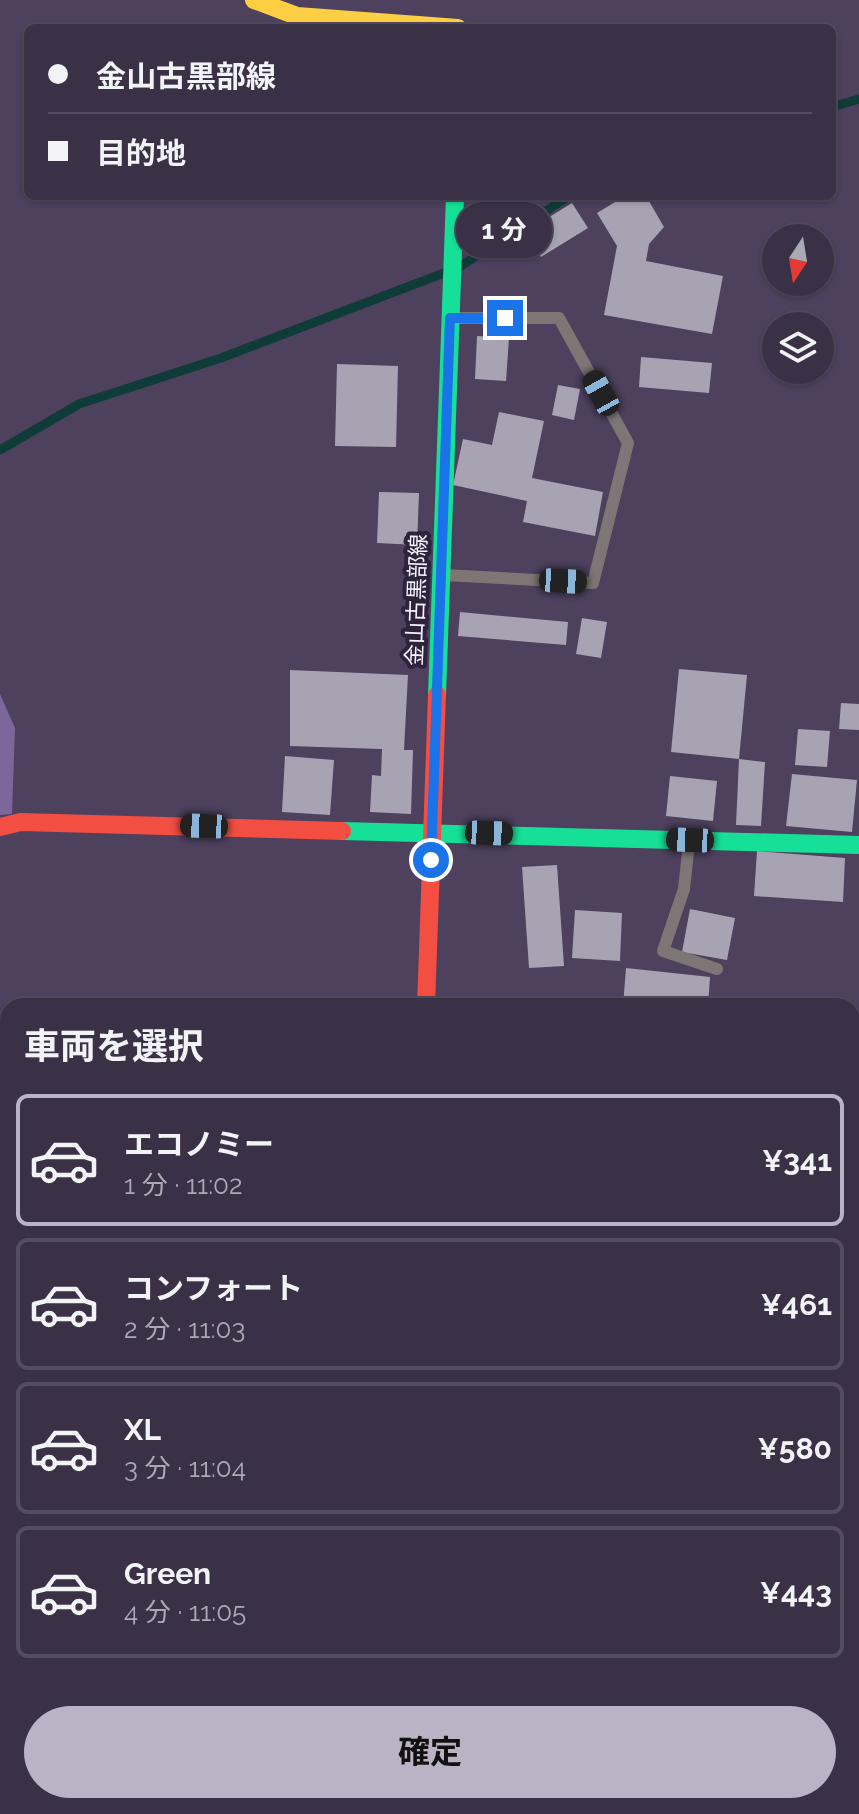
<!DOCTYPE html>
<html lang="ja">
<meta charset="utf-8">
<style>
:root{--surface:#3a3146;--page:#453d51;--text:#f1f3f6;--muted:#aba9b3;--line:#544c5f;--accent:#bab3c6}
body{margin:0;font-family:Raleway,"Noto Sans JP",sans-serif;background:var(--page);color:var(--text);height:100vh;display:flex;flex-direction:column;font-size:30px;white-space:nowrap}
*{box-sizing:border-box;margin:0}
p{font-size:26px;color:var(--muted)}
.icon{flex:none;width:44px;height:44px;fill:none;stroke:currentColor;stroke-width:2;stroke-linecap:round;stroke-linejoin:round}
.map{position:relative;flex:1;overflow:hidden}
.side{position:absolute;left:0px;top:998px;width:860px;height:816px;display:flex;flex-direction:column;background:var(--surface);border-radius:24px 24px 0 0;box-shadow:0 2px 6px #0004,0 0 0 2px var(--line)}
.side>*{flex:none}
.hud{position:absolute;left:24px;top:24px;width:812px;height:176px;border-radius:12px;box-shadow:0 2px 6px #0004,0 0 0 2px var(--line);display:grid;align-content:center;height:176px;padding:0 24px;background:var(--surface)}
.needle{width:52px;rotate:192deg}
.controls{position:absolute;left:762px;top:224px;display:grid;gap:16px}
.controls a{display:grid;place-items:center;width:72px;height:72px;border-radius:50%;background:var(--surface);box-shadow:0 2px 6px #0004,0 0 0 2px var(--line);font-size:40px}
.end{position:absolute;width:36px;height:36px;margin:-18px;border:10px solid #1a73e8;background:#fff;box-shadow:0 0 0 4px #fff}
.from{border-radius:50%}
.bubble{position:absolute;height:56px;border-radius:28px;background:var(--surface);box-shadow:0 2px 6px #0004,0 0 0 2px var(--line);font-size:26px;font-weight:700;line-height:56px;text-align:center}
.car{position:absolute;width:24px;height:48px;margin:-24px -12px;border-radius:10px;box-shadow:0 0 6px 2px #0007;background:linear-gradient(#222 24%,#8ab4d8 0 40%,#222 0 76%,#8ab4d8 0 86%,#222 0)}
.hud b{display:flex;align-items:center;gap:28px;height:76px;font-size:30px}
.hud b+b{border-top:2px solid var(--line)}
.hud i{width:20px;height:20px;background:var(--text)}
ul{padding:0;list-style:none}
li{display:flex;align-items:center;gap:24px;height:132px;margin:0 16px 12px;padding:0 8px;border:4px solid var(--line);border-radius:12px}
li div{flex:1}
li b{display:block;font-size:30px}
li em{font-style:normal;font-weight:700}
li.on{border-color:var(--accent)}
li>.icon{width:72px;height:72px;stroke-width:1.5}
h2{padding:0 24px;font-size:36px;line-height:96px}
.action{display:flex;gap:16px;margin-top:auto;padding:16px 24px}
.action a{flex:1;height:92px;border-radius:48px;background:var(--accent);color:#111;font-size:32px;font-weight:700;line-height:92px;text-align:center}
.map>svg:first-child{display:block}
.forest{fill:#7c679b}
.lines{fill:none;stroke-linecap:round;stroke-linejoin:round}
.stream{stroke:#0f3c38;stroke-width:9}
.building{fill:#a8a3b2}
.lane{stroke:#7e7674;stroke-width:12}
.fast{stroke:#16e098;stroke-width:18}
.slow{stroke:#ffcf43;stroke-width:18}
.jam{stroke:#f24e42;stroke-width:18}
.route{stroke:#1a73e8;stroke-width:10}
.labels{text-anchor:middle;dominant-baseline:central;stroke-width:8;stroke-linejoin:round;paint-order:stroke}
.street-label{font-size:22px;fill:#f5f1fe;stroke:#2d233c}
</style>
<div class="map">
<svg width="859" height="1814" viewBox="0 0 859 1814">
<rect width="100%" height="100%" fill="#4d415e"/>
<g class="forest">
<polygon points="0,694 15,728 12,814 0,815"/>
<polygon points="8,1655 8,1784 0,1770 0,1659"/>
<polygon points="26,1806 154,1806 111,1814 36,1814"/>
</g>
<g class="lines">
<g class="stream">
<polyline points="832,107 859,99"/>
<polyline points="461,266 569,196"/>
<polyline points="0,450 79,404 221,358 444,273"/>
</g>
</g>
<g class="building">
<polygon points="625,196 646,196 664,227 649,244 646,261 723,276 712,334 604,315 617,246 597,213"/>
<polygon points="572,203 588,228 541,257 525,232"/>
<polygon points="477,336 509,338 506,381 475,379"/>
<polygon points="641,357 712,363 709,393 639,387"/>
<polygon points="337,364 398,366 396,447 335,446"/>
<polygon points="558,385 580,389 574,420 552,415"/>
<polygon points="499,412 544,421 532,478 603,492 595,536 523,522 527,501 453,485 463,439 492,445"/>
<polygon points="379,492 419,493 417,545 377,543"/>
<polygon points="460,612 568,622 566,645 458,636"/>
<polygon points="582,618 607,622 601,658 576,654"/>
<polygon points="679,669 747,675 739,759 671,752"/>
<polygon points="290,670 408,675 404,750 413,750 411,814 370,812 372,775 381,776 382,749 290,746"/>
<polygon points="841,703 859,704 859,730 839,729"/>
<polygon points="798,729 830,731 827,767 795,765"/>
<polygon points="285,756 334,760 330,815 282,812"/>
<polygon points="739,759 765,762 761,826 736,825"/>
<polygon points="792,774 857,780 852,832 786,826"/>
<polygon points="670,776 717,781 713,821 666,816"/>
<polygon points="757,851 845,858 843,902 754,896"/>
<polygon points="557,865 564,966 529,968 522,867"/>
<polygon points="690,909 735,918 727,960 682,952"/>
<polygon points="575,910 622,913 620,961 572,958"/>
<polygon points="626,968 710,977 708,1006 623,1006"/>
</g>
<g class="lines">
<g class="lane">
<polyline points="444,575 593,583 628,443 559,318 454,318"/>
<polyline points="689,843 684,889 663,951 717,969"/>
</g>
<g class="fast">
<polyline points="437,695 455,196"/>
<polyline points="342,831 859,845"/>
<polyline points="400,1806 400,1814"/>
</g>
<polyline class="slow" points="254,0 297,16 458,28"/>
<g class="jam">
<polyline points="0,827 21,822 342,831"/>
<polyline points="426,1006 437,695"/>
</g>
</g>
<g class="lines">
<polyline class="route" points="431,860 450,318 505,318"/>
</g>
<g class="labels">
<g class="street-label">
<text transform="translate(416 600) rotate(-88)">金山古黒部線</text>
</g>
</g>
</svg>
<div class="controls">
<a><svg class="needle" viewBox="-14 -14 28 28"><path d="M0-13l5 13h-10z" fill="#e53935"/><path d="M0 13l5-13h-10z" fill="#aba9b3"/></svg></a>
<a><svg class="icon" aria-label="layers" viewBox="0 0 24 24"><path d="M12 4l9 5-9 5-9-5zM3 14l9 5 9-5"/></svg></a>
</div>
<i class="end from" style="left:431px;top:860px"></i>
<i class="end" style="left:505px;top:318px"></i>
<div class="bubble" style="left:456px;top:202px;width:96px">1 分</div>
<i class="car" style="left:601px;top:393px;rotate:331deg"></i>
<i class="car" style="left:563px;top:581px;rotate:93deg"></i>
<i class="car" style="left:204px;top:826px;rotate:272deg"></i>
<i class="car" style="left:489px;top:833px;rotate:92deg"></i>
<i class="car" style="left:690px;top:840px;rotate:272deg"></i>
<div class="hud">
<b><i class="from"></i>金山古黒部線</b>
<b><i></i>目的地</b>
</div>
<section class="side">
<h2>車両を選択</h2>
<ul>
<li class="on"><svg class="icon" aria-label="car" viewBox="0 0 24 24"><path d="M5 17H2v-5l4-1 3-4h7l3 4 3 1v5h-3M9 17h6M6 11h13"/><circle cx="7" cy="17" r="2"/><circle cx="17" cy="17" r="2"/></svg><div><b>エコノミー</b><p>1 分 · 11:02</p></div><em>¥341</em></li>
<li><svg class="icon" aria-label="car" viewBox="0 0 24 24"><path d="M5 17H2v-5l4-1 3-4h7l3 4 3 1v5h-3M9 17h6M6 11h13"/><circle cx="7" cy="17" r="2"/><circle cx="17" cy="17" r="2"/></svg><div><b>コンフォート</b><p>2 分 · 11:03</p></div><em>¥461</em></li>
<li><svg class="icon" aria-label="car" viewBox="0 0 24 24"><path d="M5 17H2v-5l4-1 3-4h7l3 4 3 1v5h-3M9 17h6M6 11h13"/><circle cx="7" cy="17" r="2"/><circle cx="17" cy="17" r="2"/></svg><div><b>XL</b><p>3 分 · 11:04</p></div><em>¥580</em></li>
<li><svg class="icon" aria-label="car" viewBox="0 0 24 24"><path d="M5 17H2v-5l4-1 3-4h7l3 4 3 1v5h-3M9 17h6M6 11h13"/><circle cx="7" cy="17" r="2"/><circle cx="17" cy="17" r="2"/></svg><div><b>Green</b><p>4 分 · 11:05</p></div><em>¥443</em></li>
</ul>
<div class="action"><a>確定</a></div>
</section>
</div>
